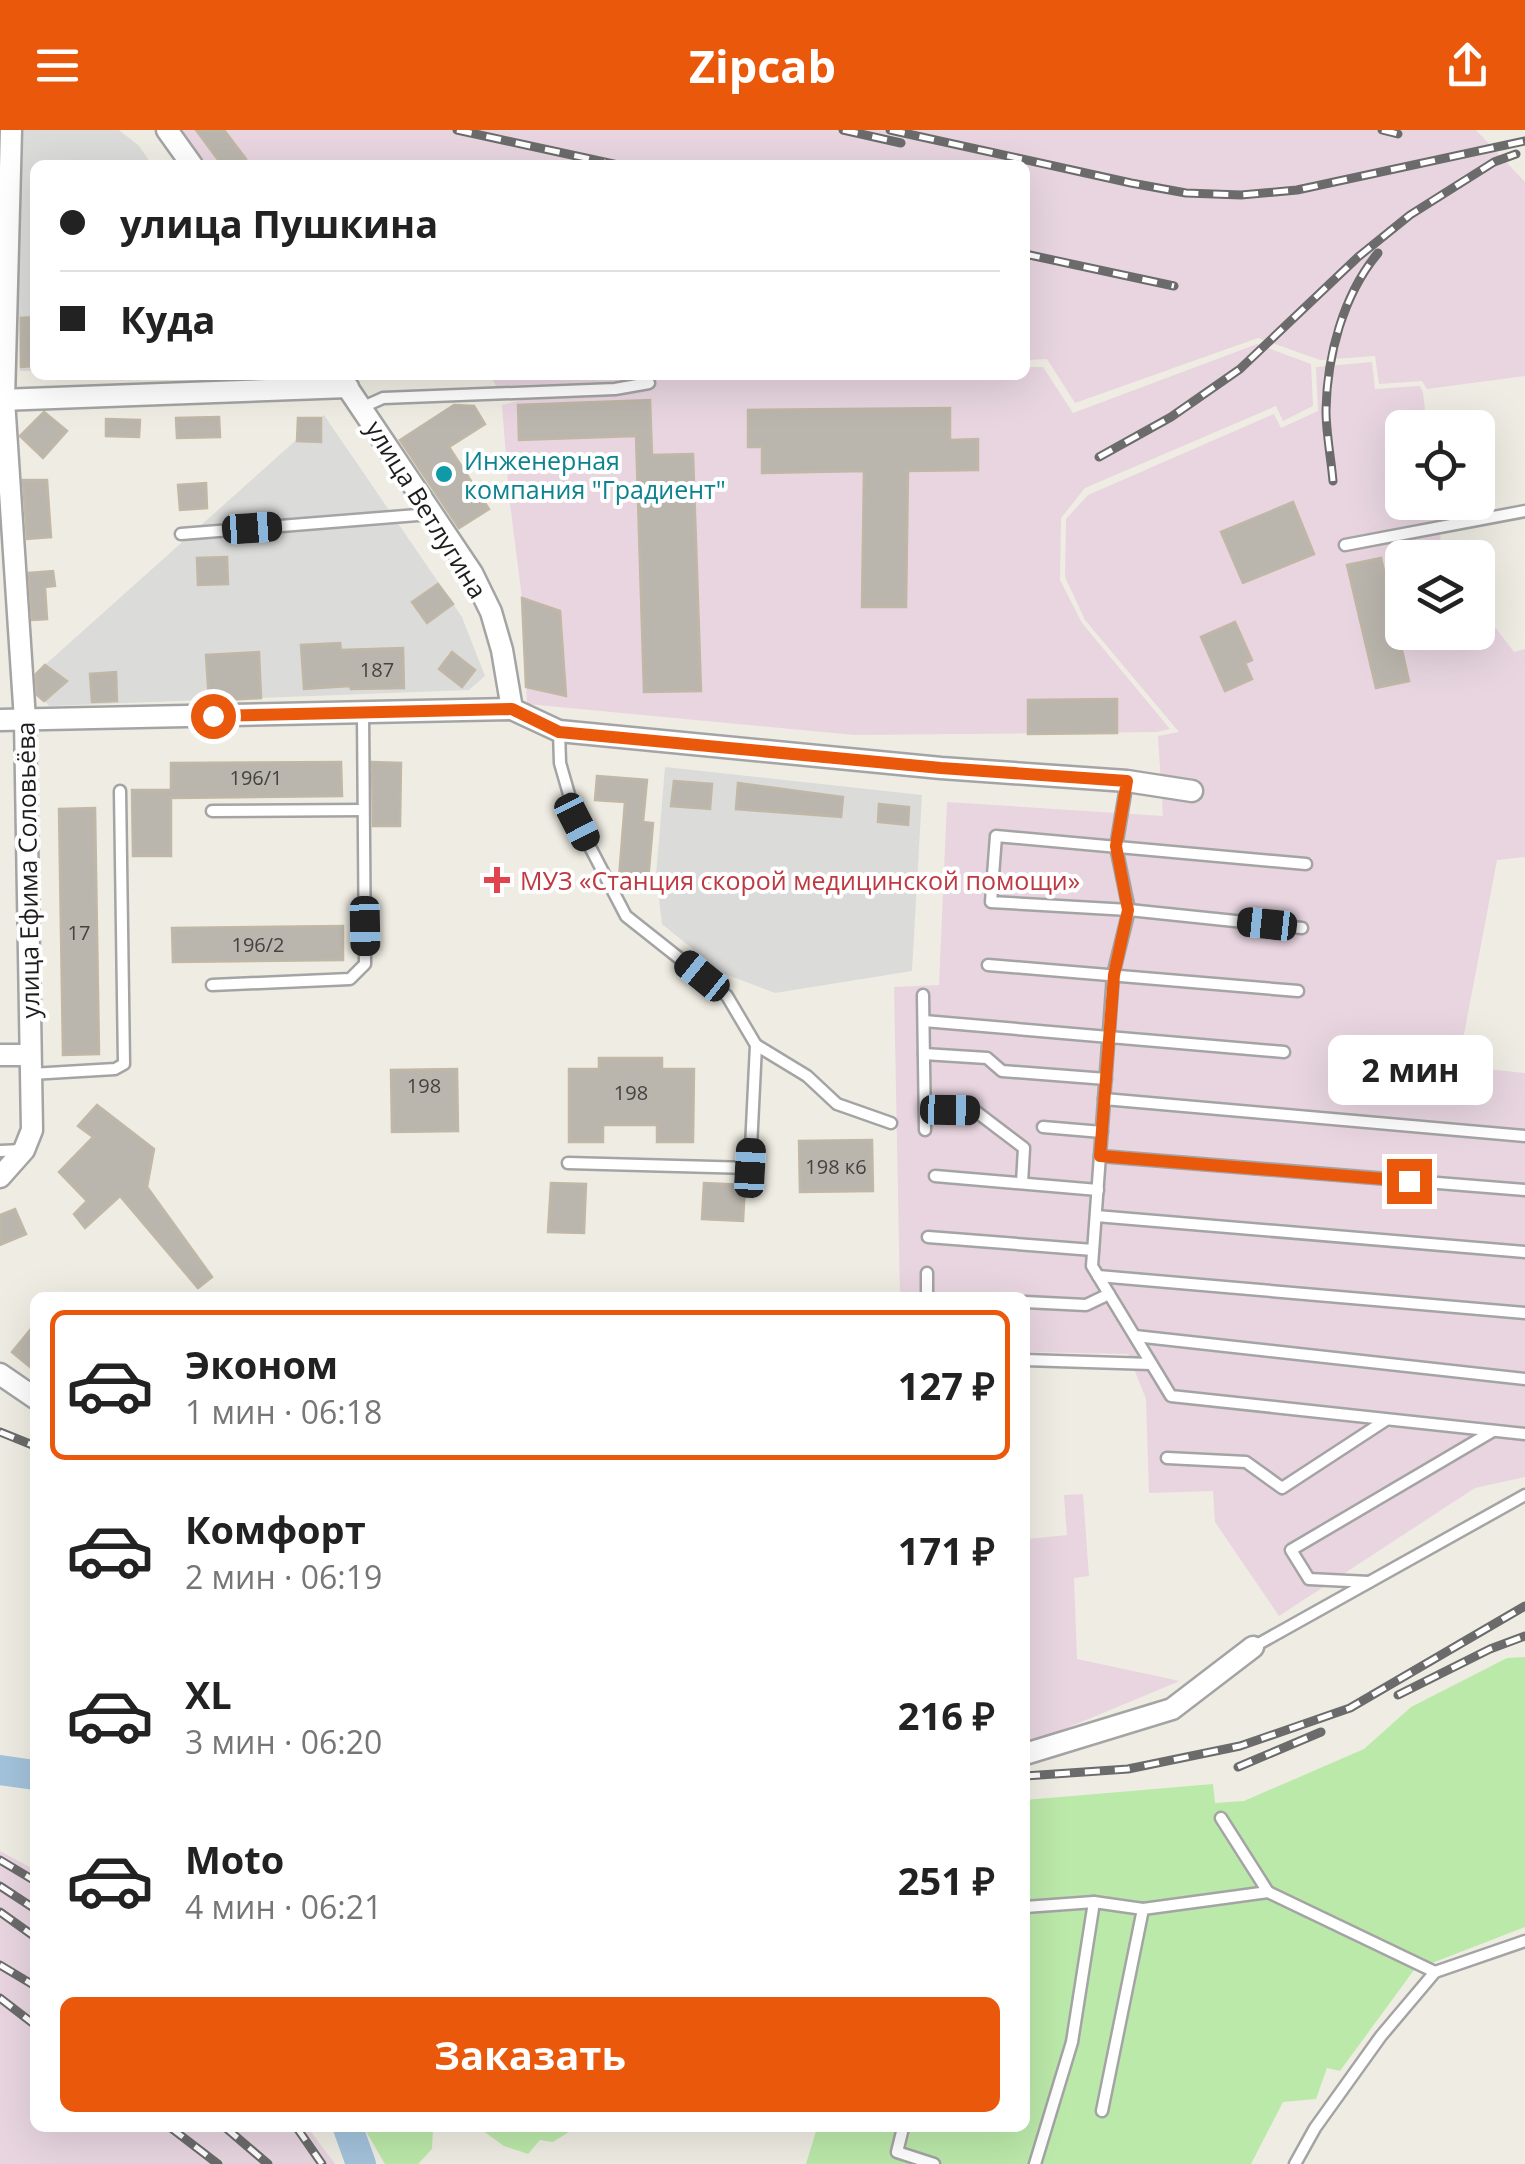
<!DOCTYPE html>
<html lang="ru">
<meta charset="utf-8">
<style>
:root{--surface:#fff;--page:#f2f2f2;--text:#222;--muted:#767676;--line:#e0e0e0;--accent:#ea580c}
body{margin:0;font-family:"Open Sans",sans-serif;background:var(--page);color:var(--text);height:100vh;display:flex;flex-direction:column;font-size:38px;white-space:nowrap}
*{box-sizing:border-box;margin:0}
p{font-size:32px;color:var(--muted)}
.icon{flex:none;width:55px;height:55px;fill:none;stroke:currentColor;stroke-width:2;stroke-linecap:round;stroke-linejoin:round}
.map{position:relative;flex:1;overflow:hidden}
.panel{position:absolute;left:30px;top:1162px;width:1000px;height:840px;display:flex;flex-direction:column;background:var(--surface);border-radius:15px;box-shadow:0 10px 40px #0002}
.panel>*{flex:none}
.hud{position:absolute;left:30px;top:30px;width:1000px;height:220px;border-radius:15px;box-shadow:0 10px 40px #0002;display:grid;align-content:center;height:220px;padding:0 30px;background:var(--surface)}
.tools{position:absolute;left:1385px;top:280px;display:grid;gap:20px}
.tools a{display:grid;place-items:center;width:110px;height:110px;border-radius:15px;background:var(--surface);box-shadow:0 10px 40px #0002;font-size:50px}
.end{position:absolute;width:45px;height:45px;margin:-22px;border:12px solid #ea580c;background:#fff;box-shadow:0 0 0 5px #fff}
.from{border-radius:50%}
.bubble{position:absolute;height:70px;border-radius:15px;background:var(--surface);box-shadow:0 10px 40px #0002;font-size:32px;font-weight:700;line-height:70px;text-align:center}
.car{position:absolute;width:30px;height:60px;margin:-30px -15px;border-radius:12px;box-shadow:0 0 8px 2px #0007;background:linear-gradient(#222 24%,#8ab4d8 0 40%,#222 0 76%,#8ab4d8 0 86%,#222 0)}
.hud b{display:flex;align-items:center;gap:35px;height:95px;font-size:38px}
.hud b+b{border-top:2px solid var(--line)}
.hud i{width:25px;height:25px;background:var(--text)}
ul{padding:18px 0 0;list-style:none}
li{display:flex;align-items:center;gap:30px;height:150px;margin:0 20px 15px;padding:0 10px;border:5px solid transparent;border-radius:15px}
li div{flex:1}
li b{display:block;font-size:38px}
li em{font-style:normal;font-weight:700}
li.on{border-color:var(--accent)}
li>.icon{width:90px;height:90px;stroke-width:1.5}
.primary-button{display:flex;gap:20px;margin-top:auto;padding:20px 30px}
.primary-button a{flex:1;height:115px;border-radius:15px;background:var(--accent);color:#fff;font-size:40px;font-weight:700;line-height:115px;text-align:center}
header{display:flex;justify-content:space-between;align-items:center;height:130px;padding:0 30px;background:var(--accent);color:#fff;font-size:45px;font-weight:700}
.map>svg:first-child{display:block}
.residential{fill:#dbdbda}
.industrial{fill:#e8d5e0}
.grass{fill:#bbe9a9}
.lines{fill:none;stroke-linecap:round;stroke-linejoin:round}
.river{stroke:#a3c3dc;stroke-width:30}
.building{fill:#bbb6ad;stroke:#c0b7a6;stroke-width:2.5}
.lane-casing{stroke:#a4a4a4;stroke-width:15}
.street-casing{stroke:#a4a4a4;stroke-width:25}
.lane{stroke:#fff;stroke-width:10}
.street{stroke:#fff;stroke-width:20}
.rail-casing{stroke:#6b6b6b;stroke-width:9}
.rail{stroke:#fff;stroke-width:5;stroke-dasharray:15;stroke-linecap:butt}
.route{stroke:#ea580c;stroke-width:12}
.culture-dot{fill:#0f9aa8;stroke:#fff;stroke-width:4}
.health-dot{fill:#e0444e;stroke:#fff;stroke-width:4}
.labels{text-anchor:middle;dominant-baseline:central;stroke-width:8;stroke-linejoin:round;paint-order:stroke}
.number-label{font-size:20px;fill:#444341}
.culture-label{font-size:25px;fill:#0d838f;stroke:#fff;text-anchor:start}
.street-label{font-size:25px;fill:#1d1d1d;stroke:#fff}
.health-label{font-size:25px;fill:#be3a42;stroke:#fff;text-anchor:start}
</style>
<header><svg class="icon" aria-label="menu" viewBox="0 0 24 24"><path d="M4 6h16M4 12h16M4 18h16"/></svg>Zipcab<svg class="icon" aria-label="share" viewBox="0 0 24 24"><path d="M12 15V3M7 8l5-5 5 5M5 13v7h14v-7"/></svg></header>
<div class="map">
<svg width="1525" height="2034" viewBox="0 0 1525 2034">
<rect width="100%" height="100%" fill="#efede3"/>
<g class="residential">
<polygon points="12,0 119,0 139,16 152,35 35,35 35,241 20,241"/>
<polygon points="324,285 462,487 485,546 469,560 49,576 27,551"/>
<polygon points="665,637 922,665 912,841 775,863 722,843 662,794 656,745"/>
</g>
<g class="industrial">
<polygon points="179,0 1476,0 1525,52 1525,246 1427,259 1422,251 1379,254 1375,226 1320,230 1258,208 1075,273 1047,229 1025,230 1025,35 205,35"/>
<polygon points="1257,214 1311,234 1313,276 1283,291 1276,276 1085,358 1061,388 1060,450 1082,493 1170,599 1156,602 855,605 527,574 522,468 509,366 502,275 596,252 496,256 490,245 613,245 609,249 628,245 764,249 852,245 1025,245 1025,237 1043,237 1073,283"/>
<polygon points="1372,232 1375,259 1420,256 1423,263 1427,297 1402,298 1402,372 1436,373 1443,427 1402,428 1402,502 1478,502 1478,475 1514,522 1525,519 1525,727 1497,730 1458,936 1525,943 1525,1347 1475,1358 1279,1486 1215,1392 1213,1361 1149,1363 1146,1269 1128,1224 1025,1222 1025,1168 900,1167 894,857 939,855 947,672 1163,686 1158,606 1179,602 1085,490 1065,447 1066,389 1088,365 1274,284 1281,298 1318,281 1316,237"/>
<polygon points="1083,1364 1089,1446 1074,1448 1077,1529 1180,1551 1033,1612 1025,1613 1028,1409 1067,1405 1064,1365"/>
<polygon points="0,1721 35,1740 35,1998 308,1998 335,2034 0,2034"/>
</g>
<g class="grass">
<polygon points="1525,1527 1525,1797 1414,1840 1340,1941 1327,1938 1316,1969 1283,1972 1251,2034 806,2034 817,1998 1025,1998 1025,1670 1213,1654 1215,1673 1244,1671 1364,1619 1411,1577 1507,1528"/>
<polygon points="364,1998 433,1998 432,2019 418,2034 385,2034"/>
<polygon points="479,1998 575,1998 553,2012 540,2010 528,2024 504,2016"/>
</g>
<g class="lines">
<g class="river">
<polyline points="0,1640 35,1645"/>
<polyline points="348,1998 361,2034"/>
</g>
</g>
<g class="building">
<polygon points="196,0 224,0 246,29 238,35 222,35"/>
<polygon points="35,187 35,236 21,237 21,188"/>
<polygon points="650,270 652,325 693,324 701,561 644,562 636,306 519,310 518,275"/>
<polygon points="454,275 474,276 485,294 449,317 489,379 459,398 400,310"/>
<polygon points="950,278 950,310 978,309 978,340 908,341 906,477 862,477 864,341 762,343 762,317 748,317 748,280"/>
<polygon points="44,282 67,301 43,328 20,306"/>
<polygon points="219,287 220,307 177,308 176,288"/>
<polygon points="298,288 321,288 321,312 297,311"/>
<polygon points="106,289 140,290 139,307 106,306"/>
<polygon points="23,350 47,350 51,407 27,409"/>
<polygon points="206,353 207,378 180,380 178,355"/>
<polygon points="1293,372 1314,424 1243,453 1221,402"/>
<polygon points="227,427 228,454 198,455 197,428"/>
<polygon points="1381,428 1409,551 1376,558 1347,435"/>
<polygon points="53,441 55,456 45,457 47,489 32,490 29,443"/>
<polygon points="438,454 453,474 427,493 412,472"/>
<polygon points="522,468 560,481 566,566 526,557"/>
<polygon points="1235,492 1252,530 1245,533 1252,549 1225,561 1201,507"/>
<polygon points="340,513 341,520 403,518 404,558 351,559 350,556 304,559 301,515"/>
<polygon points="259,522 261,568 209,571 206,525"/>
<polygon points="452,522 475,540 462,557 439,539"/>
<polygon points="45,535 67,551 44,571 37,565 36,544"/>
<polygon points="116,542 117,571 92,572 90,544"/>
<polygon points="1117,569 1117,603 1028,604 1028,570"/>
<polygon points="341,632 342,666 171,668 171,726 133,726 132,660 171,660 171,633"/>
<polygon points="372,632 401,633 400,696 373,696"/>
<polygon points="597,646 647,650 643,692 653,693 648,751 619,748 625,672 595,670"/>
<polygon points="674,651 712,654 710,679 671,676"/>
<polygon points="738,653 843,667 841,687 736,679"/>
<polygon points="879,674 909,677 908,695 878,692"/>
<polygon points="95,678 99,924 63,925 59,679"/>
<polygon points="343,796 343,830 173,832 172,798"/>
<polygon points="599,928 662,928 662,939 694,939 693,1012 657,1012 657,995 603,995 603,1012 569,1012 569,939 599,939"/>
<polygon points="457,939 458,1001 392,1002 391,940"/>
<polygon points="97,975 154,1019 147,1057 212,1147 198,1158 120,1066 85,1098 74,1084 87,1071 59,1042 93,1007 78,996"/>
<polygon points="872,1010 873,1061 800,1062 799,1011"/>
<polygon points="551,1053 586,1054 584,1103 548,1102"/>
<polygon points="704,1053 745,1055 743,1091 702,1089"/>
<polygon points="15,1079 26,1104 0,1115 0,1085"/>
<polygon points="35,1194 35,1241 12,1222"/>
</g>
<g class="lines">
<defs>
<g id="lane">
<polyline points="363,277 383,268 615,259 649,253"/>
<polyline points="181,404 430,384"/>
<polyline points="1345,415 1525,381"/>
<polyline points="559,601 560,633 577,692 626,786 727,866 756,915 750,1038 568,1033"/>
<polyline points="1127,651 1116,717 1129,780 1113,845 1092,1136 1171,1266 1525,1304"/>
<polyline points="212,681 363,680"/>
<polyline points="1302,798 1129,780 991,772 996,706 1306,734"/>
<polyline points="988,835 1298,861"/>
<polyline points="212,855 350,849 365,834 363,584"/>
<polyline points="923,865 925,1000"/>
<polyline points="924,891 1284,922"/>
<polyline points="756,915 807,946 837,974 891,993"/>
<polyline points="924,924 987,928 1002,941 1106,949"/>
<polyline points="31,944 115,939 124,934 120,661"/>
<polyline points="1104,969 1525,1006"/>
<polyline points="925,980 974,980 1024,1018 1022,1053"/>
<polyline points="1043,997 1102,1002"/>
<polyline points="0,1021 23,1020"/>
<polyline points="1100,1026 1525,1060"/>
<polyline points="935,1046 1098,1060"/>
<polyline points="1096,1086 1525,1122"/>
<polyline points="928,1107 1093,1120"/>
<polyline points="1098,1146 1525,1183"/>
<polyline points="927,1168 927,1143"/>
<polyline points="1025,1172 1086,1175 1109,1164"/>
<polyline points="1135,1206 1525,1249"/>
<polyline points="1025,1230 1151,1234"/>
<polyline points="1167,1328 1246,1332 1282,1358 1386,1290"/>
<polyline points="1369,1452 1309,1449 1291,1420 1493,1301"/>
<polyline points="1253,1517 1525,1365"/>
<polyline points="1221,1688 1268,1762"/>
<polyline points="1025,1777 1094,1772 1143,1779"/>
<polyline points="1102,1981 1143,1779 1268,1762 1435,1842"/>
<polyline points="903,1998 897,2022 934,2034"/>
<polyline points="1035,2034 1072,1912 1094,1772"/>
<polyline points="1295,2034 1315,1998 1381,1906 1435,1842 1525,1811"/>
</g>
<g id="street">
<polyline points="167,0 192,35"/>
<polyline points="339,245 472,443 491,482 502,520 512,579"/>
<polyline points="0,270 348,257"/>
<polyline points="0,590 512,579 559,601 941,638 1127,651 1192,661"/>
<polyline points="0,925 29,925"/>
<polyline points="0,1047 24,1020 32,1000 25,590 4,270 11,0"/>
<polyline points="0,1244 35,1268"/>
<polyline points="1025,1624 1172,1579 1253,1517"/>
</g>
</defs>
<use href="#lane" class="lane-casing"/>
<use href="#street" class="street-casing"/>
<use href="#lane" class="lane"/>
<use href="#street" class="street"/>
<defs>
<g id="rail">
<polyline points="457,0 618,35"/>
<polyline points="843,0 901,13"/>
<polyline points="890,0 1131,53 1186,63 1241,65 1297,60 1525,11"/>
<polyline points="1382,0 1398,4"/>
<polyline points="1025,124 1174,156"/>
<polyline points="1099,327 1171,287 1240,239 1358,127 1410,85 1494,32 1516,24"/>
<path d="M1333 351C1331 328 1326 303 1326 280 1327 226 1343 165 1378 123"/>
<polyline points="0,1302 35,1316"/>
<polyline points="1398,1565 1490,1519 1525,1506"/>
<polyline points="1238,1637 1321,1602"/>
<polyline points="1025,1646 1128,1639 1240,1616 1350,1578 1525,1476"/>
<polyline points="0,1730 35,1751"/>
<polyline points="0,1756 35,1779"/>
<polyline points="0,1782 35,1807"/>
<polyline points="0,1835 35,1856"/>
<polyline points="0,1868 35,1895"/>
<polyline points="171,1998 218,2034"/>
<polyline points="226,1998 268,2034"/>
<polyline points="297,1998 322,2034"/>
</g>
</defs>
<use href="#rail" class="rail-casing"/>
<use href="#rail" class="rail"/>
</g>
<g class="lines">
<polyline class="route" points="213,586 512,579 559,602 941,638 1127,651 1116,716 1128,780 1114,845 1100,1026 1409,1051"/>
</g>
<circle class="culture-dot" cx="444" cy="344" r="10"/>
<path class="health-dot" d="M492 735h10v10h10v10h-10v10h-10v-10h-10v-10h10z"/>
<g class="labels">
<g class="number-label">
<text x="377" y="539">187</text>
<text x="256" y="647">196/1</text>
<text x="79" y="802">17</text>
<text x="258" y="814">196/2</text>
<text x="424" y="955">198</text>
<text x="631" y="962">198</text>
<text x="836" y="1036">198 к6</text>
</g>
<g class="culture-label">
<text x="464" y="330">Инженерная<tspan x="464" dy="29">компания "Градиент"</tspan></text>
</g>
<g class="street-label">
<text transform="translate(427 379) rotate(58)">улица Ветлугина</text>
<text transform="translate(27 740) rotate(-91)">улица Ефима Соловьёва</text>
</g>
<g class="health-label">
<text x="520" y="750">МУЗ «Станция скорой медицинской помощи»</text>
</g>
</g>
</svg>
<div class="tools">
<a><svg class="icon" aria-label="locate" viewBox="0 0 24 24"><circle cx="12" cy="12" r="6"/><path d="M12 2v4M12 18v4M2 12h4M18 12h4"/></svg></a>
<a><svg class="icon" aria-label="layers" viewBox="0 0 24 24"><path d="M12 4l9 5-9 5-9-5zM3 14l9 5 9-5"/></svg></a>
</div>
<i class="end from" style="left:213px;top:586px"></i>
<i class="end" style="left:1409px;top:1051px"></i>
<div class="bubble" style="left:1328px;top:905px;width:165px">2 мин</div>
<i class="car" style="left:252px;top:398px;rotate:86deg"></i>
<i class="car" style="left:577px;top:692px;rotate:153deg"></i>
<i class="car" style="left:1267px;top:794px;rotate:276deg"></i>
<i class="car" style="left:365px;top:796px;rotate:179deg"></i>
<i class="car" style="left:702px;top:846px;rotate:309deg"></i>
<i class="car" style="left:950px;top:980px;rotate:91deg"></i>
<i class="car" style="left:750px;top:1038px;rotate:3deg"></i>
<div class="hud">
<b><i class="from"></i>улица Пушкина</b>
<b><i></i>Куда</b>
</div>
<section class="panel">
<ul>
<li class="on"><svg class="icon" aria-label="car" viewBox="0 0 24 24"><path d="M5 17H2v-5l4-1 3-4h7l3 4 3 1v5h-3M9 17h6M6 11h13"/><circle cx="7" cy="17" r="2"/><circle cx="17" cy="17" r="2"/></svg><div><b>Эконом</b><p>1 мин · 06:18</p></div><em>127 ₽</em></li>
<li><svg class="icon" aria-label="car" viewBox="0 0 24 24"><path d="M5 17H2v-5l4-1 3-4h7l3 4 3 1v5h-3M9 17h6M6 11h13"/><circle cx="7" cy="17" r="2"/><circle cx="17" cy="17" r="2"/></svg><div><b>Комфорт</b><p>2 мин · 06:19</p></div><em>171 ₽</em></li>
<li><svg class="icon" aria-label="car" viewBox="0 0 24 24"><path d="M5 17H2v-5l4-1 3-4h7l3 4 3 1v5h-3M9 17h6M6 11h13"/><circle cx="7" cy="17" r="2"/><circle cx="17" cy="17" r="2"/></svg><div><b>XL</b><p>3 мин · 06:20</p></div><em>216 ₽</em></li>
<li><svg class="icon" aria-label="car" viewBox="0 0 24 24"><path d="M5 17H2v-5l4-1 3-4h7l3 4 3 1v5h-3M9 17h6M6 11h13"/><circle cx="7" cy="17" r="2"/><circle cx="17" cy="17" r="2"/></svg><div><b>Moto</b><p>4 мин · 06:21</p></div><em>251 ₽</em></li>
</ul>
<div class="primary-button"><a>Заказать</a></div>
</section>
</div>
